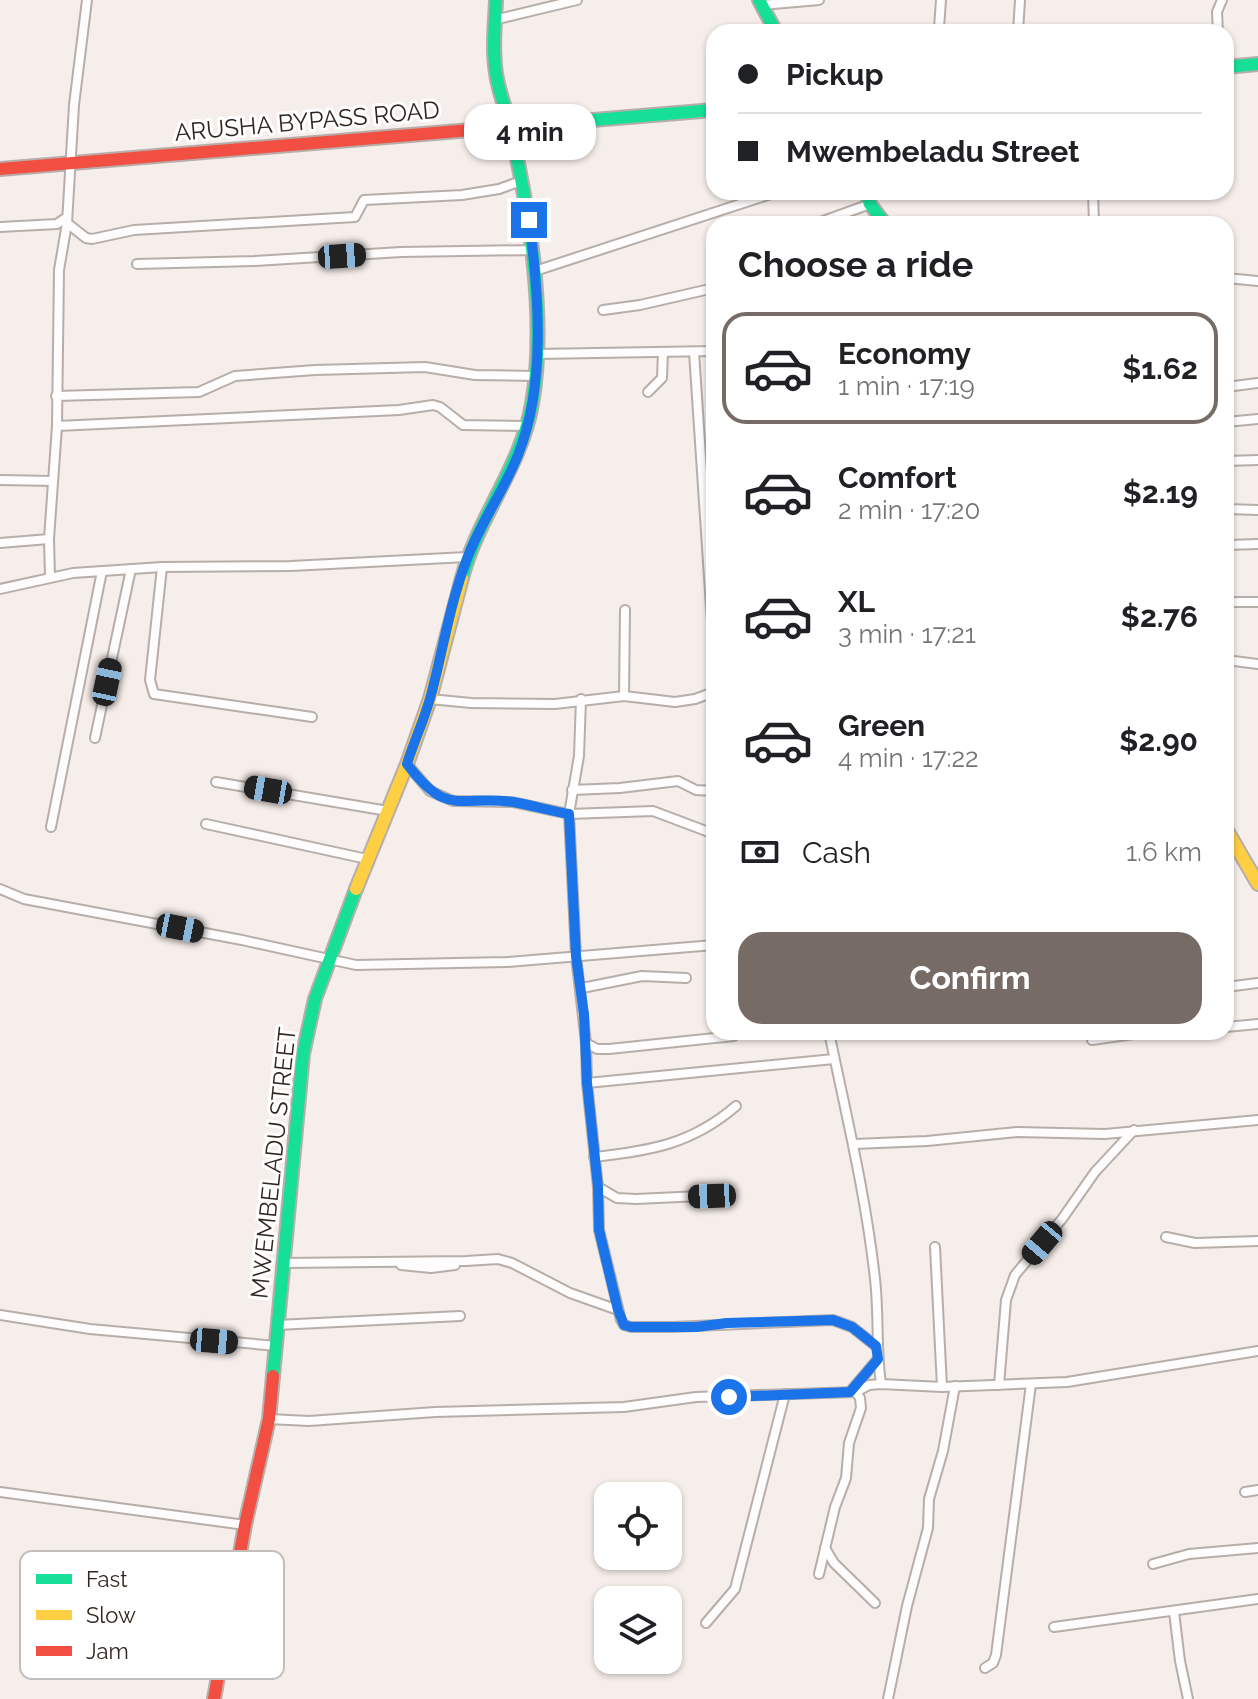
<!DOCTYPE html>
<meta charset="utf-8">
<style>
:root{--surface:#fff;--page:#f6f6f6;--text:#202124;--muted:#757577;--line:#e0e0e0;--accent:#776b65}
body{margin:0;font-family:Raleway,sans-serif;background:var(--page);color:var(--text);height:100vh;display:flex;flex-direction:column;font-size:30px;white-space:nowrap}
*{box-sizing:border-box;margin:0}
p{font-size:26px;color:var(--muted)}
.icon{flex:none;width:44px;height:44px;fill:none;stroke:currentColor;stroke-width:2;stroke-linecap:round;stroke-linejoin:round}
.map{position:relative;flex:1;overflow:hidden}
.drawer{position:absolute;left:706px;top:216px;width:528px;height:824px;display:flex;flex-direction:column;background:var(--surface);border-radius:24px;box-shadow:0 2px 6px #0004}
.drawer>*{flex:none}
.guide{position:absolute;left:706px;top:24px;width:528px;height:176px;border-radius:24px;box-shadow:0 2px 6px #0004;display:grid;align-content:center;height:176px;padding:0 32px;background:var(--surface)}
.buttons{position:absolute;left:594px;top:1482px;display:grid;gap:16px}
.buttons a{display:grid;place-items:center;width:88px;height:88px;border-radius:16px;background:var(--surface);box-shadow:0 2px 6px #0004;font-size:40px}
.end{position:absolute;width:36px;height:36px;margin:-18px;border:10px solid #1a73e8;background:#fff;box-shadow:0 0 0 4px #fff}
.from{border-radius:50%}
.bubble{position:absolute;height:56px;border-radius:24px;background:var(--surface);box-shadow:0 2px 6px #0004;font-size:26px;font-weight:700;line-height:56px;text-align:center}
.car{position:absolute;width:24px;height:48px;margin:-24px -12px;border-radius:10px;box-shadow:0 0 6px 2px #0007;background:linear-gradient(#222 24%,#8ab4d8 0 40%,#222 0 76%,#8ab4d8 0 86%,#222 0)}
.guide b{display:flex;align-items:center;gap:28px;height:76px;font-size:30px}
.guide b+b{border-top:2px solid var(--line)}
.guide i{width:20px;height:20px;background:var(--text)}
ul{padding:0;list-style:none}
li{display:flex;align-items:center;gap:24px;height:112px;margin:0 16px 12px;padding:0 16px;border:4px solid transparent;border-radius:24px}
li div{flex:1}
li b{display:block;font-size:30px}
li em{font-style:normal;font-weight:700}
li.active{border-color:var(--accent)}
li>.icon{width:72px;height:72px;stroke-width:1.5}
h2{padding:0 32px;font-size:36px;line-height:96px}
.pay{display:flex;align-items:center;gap:20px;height:88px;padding:0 32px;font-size:30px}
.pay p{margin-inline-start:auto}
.primary-button{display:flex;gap:16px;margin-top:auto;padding:16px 32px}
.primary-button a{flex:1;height:92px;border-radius:24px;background:var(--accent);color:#fff;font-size:32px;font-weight:700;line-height:92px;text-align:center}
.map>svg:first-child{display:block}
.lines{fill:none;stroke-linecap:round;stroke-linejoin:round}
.street-casing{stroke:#b7aea9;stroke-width:12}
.fast-casing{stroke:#b7aea9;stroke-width:16}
.slow-casing{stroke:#b7aea9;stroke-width:16}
.jam-casing{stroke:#b7aea9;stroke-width:16}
.street{stroke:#fefcfc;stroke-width:8}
.fast{stroke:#16e098;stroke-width:12}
.slow{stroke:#ffcf43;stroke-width:12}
.jam{stroke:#f24e42;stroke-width:12}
.route{stroke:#1a73e8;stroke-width:10}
.labels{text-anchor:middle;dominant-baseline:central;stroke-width:6;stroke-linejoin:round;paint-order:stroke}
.street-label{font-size:24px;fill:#32251d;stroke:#fff}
.key{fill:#fff;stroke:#c2bebb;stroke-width:2}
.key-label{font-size:22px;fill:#32251d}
</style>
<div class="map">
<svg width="1258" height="1699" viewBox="0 0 1258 1699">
<rect width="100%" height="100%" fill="#f6eeea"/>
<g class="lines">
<defs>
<g id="street">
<polyline points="762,5 819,0"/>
<polyline points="494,20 577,0"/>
<polyline points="935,32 939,28 941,0"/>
<polyline points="1018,32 1020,0"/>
<polyline points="1218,32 1217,12 1222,0"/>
<polyline points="1093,192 1094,224"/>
<polyline points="67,223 86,238 92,239 134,230 355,217 364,200 462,195 499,189 521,181"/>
<polyline points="815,224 870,204"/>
<polyline points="0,227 57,224 67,217"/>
<polyline points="137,264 255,261 401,252 533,250"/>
<polyline points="535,271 777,192"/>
<polyline points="1226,278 1258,281"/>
<polyline points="603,310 640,305 714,288"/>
<polyline points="694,352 712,622 714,685"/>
<polyline points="537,354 714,351"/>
<polyline points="1226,387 1258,383"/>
<polyline points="648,392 662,378 663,352"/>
<polyline points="56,396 199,392 235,376 315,370 425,367 475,375 536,376"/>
<polyline points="1226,422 1258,419"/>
<polyline points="57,426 399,410 433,405 440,407 463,425 528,426"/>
<polyline points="1226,461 1258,460"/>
<polyline points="0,480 53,481"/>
<polyline points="1226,509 1258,510"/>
<polyline points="0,543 49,539"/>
<polyline points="1226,545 1258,544"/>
<polyline points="162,567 150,680 154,694 312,717"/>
<polyline points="50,577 49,539 57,426 59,270 67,223 74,105 87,0"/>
<polyline points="0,589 73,573 162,567 291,566 467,557"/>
<polyline points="1226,602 1258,602"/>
<polyline points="1226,660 1258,664"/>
<polyline points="624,696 625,610"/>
<polyline points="430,699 471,703 555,704 624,696 675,702 695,699 714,692"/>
<polyline points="581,699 579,756 569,814 576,956 586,1043 587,1083 598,1187 599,1230 621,1320 624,1325 631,1327 673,1327 833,1320 852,1327 876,1346"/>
<polyline points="95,738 131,569"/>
<polyline points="407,764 430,791 453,801 512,802 569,814 653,811 714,834"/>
<polyline points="216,782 388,811"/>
<polyline points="572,790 620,788 678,781 696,790 714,791"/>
<polyline points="206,824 367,859"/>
<polyline points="51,827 102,571"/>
<polyline points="0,889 24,899 242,940 356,965 507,962 714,945"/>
<polyline points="1226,987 1258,983"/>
<polyline points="582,988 642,976 686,978"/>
<polyline points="1226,1027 1258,1024"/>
<path d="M829 1032C846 1114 866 1196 875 1279 879 1314 876 1349 881 1384"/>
<polyline points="1092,1040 1147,1032"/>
<polyline points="586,1043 597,1049 609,1049 734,1036"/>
<polyline points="587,1083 834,1059"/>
<polyline points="854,1144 927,1141 1017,1132 1105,1134 1258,1120"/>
<path d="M594 1157C650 1151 692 1144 736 1106"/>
<polyline points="598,1187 617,1198 636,1199 722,1195"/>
<polyline points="1166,1237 1195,1243 1258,1241"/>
<polyline points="935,1247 942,1387"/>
<polyline points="285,1263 466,1261 498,1259 512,1263 570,1293 618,1310"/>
<polyline points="401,1265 431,1268 455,1265"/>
<polyline points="0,1315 90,1329 277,1346"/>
<polyline points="277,1325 460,1316"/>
<polyline points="999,1385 1006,1300 1015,1275 1062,1219 1095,1172 1134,1130"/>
<polyline points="850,1392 878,1359"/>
<polyline points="269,1419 309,1421 435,1412 624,1407 696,1397 856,1392 869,1385 881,1384 942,1387 1067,1382 1258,1351"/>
<polyline points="0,1492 245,1525"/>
<polyline points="1245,1492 1258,1490"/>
<polyline points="825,1548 834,1563 875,1603"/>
<polyline points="1153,1564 1189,1554 1258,1548"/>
<polyline points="819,1574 835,1507 846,1478 849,1443 861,1408 860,1398 856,1392"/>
<polyline points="1174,1612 1180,1661 1188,1699"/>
<polyline points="706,1623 735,1589 785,1394"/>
<polyline points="1054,1627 1258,1599"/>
<polyline points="985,1668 993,1663 996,1655 1031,1384"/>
<polyline points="888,1699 907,1606 928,1528 929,1499 943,1451 955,1386"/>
</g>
<g id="fast">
<polyline points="759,0 776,32"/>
<polyline points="1226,67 1258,64"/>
<polyline points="471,130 714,110"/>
<polyline points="866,192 870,204 885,224"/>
<path d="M462 578C478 517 521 467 532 404 547 320 529 208 510 126 506 108 498 91 496 73 492 49 495 24 496 0"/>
<polyline points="273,1376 303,1054 315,999 356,889"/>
</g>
<g id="slow">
<polyline points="1226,829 1258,884"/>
<polyline points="356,889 407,764 430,699 462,578"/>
</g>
<g id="jam">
<polyline points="0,169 471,130"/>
<polyline points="214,1699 245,1525 269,1419 273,1376"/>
</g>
</defs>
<use href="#street" class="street-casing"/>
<use href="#fast" class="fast-casing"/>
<use href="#slow" class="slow-casing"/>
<use href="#jam" class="jam-casing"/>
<use href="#street" class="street"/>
<use href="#fast" class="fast"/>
<use href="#slow" class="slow"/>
<use href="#jam" class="jam"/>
</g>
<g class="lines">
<path class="route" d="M529 220C539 294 546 385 518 455 504 491 480 523 467 559 450 603 443 650 431 695 425 718 414 741 407 764 448 818 458 795 513 802 532 805 550 811 569 814L576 956 584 1015 587 1083 598 1187 599 1230 618 1310 624 1325 631 1327H696L727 1323 833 1320 852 1327 876 1346 878 1359 850 1392 729 1397"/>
</g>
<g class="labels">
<g class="street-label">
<text transform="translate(307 121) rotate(-5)">ARUSHA BYPASS ROAD</text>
<text transform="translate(273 1163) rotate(-84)">MWEMBELADU STREET</text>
</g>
</g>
<rect x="20" y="1551" width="264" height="128" rx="12" class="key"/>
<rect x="36" y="1574" width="36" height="10" fill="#16e098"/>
<rect x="36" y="1610" width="36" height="10" fill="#ffcf43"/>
<rect x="36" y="1646" width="36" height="10" fill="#f24e42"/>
<g class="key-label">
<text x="86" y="1587">Fast</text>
<text x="86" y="1623">Slow</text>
<text x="86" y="1659">Jam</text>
</g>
</svg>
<div class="buttons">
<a><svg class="icon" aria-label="locate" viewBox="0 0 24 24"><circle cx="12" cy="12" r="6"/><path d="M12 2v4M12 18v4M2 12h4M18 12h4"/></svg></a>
<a><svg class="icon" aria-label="layers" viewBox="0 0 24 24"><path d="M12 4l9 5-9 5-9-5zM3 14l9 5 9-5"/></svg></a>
</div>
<i class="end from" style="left:729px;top:1397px"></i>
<i class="end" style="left:529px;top:220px"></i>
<div class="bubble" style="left:464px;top:104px;width:132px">4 min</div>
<i class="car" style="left:342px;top:256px;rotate:86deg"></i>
<i class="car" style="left:107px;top:682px;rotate:12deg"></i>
<i class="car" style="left:268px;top:790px;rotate:280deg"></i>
<i class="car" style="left:180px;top:928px;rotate:101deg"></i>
<i class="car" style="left:712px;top:1196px;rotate:268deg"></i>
<i class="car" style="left:1042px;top:1243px;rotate:220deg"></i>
<i class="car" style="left:214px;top:1341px;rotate:95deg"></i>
<div class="guide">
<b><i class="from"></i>Pickup</b>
<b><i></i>Mwembeladu Street</b>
</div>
<section class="drawer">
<h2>Choose a ride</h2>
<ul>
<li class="active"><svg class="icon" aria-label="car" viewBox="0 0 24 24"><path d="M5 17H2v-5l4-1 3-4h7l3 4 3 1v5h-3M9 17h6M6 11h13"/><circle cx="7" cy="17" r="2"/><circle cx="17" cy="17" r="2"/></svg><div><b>Economy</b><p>1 min · 17:19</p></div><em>$1.62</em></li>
<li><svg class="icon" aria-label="car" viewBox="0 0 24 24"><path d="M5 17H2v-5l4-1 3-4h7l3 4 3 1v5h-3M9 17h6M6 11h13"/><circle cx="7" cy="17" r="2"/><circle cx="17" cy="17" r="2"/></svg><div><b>Comfort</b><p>2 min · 17:20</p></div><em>$2.19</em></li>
<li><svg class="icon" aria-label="car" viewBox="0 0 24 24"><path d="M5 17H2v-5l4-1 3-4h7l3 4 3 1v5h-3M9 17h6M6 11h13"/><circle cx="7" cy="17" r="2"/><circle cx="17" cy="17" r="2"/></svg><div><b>XL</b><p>3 min · 17:21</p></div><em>$2.76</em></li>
<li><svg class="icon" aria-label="car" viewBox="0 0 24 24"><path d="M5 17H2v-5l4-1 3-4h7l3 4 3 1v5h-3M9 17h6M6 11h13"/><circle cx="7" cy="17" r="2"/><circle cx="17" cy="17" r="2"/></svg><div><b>Green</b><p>4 min · 17:22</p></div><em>$2.90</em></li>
</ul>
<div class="pay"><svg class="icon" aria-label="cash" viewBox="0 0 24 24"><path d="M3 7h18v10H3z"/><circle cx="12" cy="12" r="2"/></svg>Cash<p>1.6 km</p></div>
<div class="primary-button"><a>Confirm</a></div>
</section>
</div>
